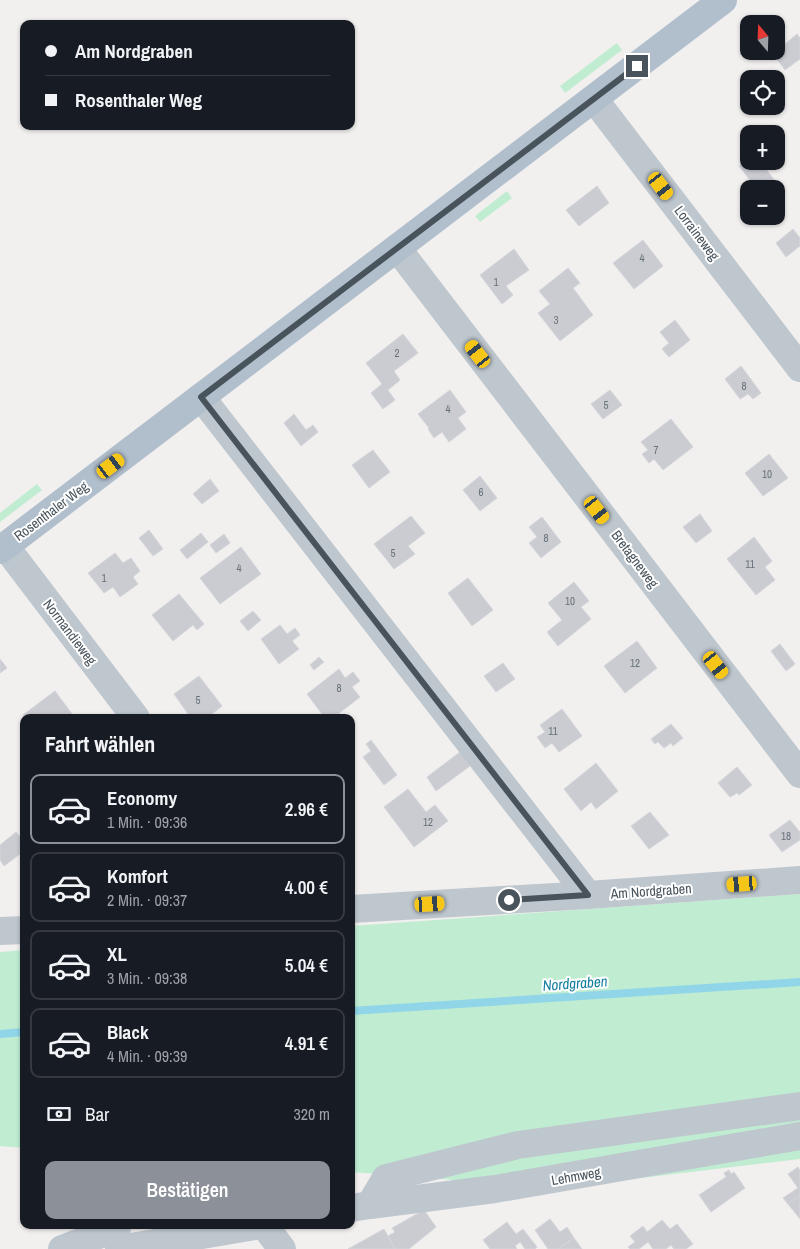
<!DOCTYPE html>
<html lang="de">
<meta charset="utf-8">
<style>
:root{--surface:#171b24;--page:#242831;--text:#f1f3f6;--muted:#9ea1a6;--line:#363941;--accent:#8c9099}
body{margin:0;font-family:"Archivo Narrow",sans-serif;background:var(--page);color:var(--text);height:100vh;display:flex;flex-direction:column;font-size:19px;white-space:nowrap}
*{box-sizing:border-box;margin:0}
p{font-size:16px;color:var(--muted)}
.icon{flex:none;width:28px;height:28px;fill:none;stroke:currentColor;stroke-width:2;stroke-linecap:round;stroke-linejoin:round}
.map{position:relative;flex:1;overflow:hidden}
.sheet{position:absolute;left:20px;top:714px;width:335px;height:515px;display:flex;flex-direction:column;background:var(--surface);border-radius:10px;box-shadow:0 1px 4px #0004}
.sheet>*{flex:none}
.guide{position:absolute;left:20px;top:20px;width:335px;height:110px;border-radius:10px;box-shadow:0 1px 4px #0004;display:grid;align-content:center;height:110px;padding:0 25px;background:var(--surface)}
.needle{width:32px;rotate:341deg}
.buttons{position:absolute;left:740px;top:15px;display:grid;gap:10px}
.buttons a{display:grid;place-items:center;width:45px;height:45px;border-radius:10px;background:var(--surface);box-shadow:0 1px 4px #0004;font-size:25px}
.end{position:absolute;width:22px;height:22px;margin:-11px;border:6px solid #48535c;background:#fff;box-shadow:0 0 0 2px #fff}
.from{border-radius:50%}
.car{position:absolute;width:15px;height:30px;margin:-15px -8px;border-radius:6px;box-shadow:0 0 4px 1px #0007;background:linear-gradient(#f5c518 24%,#345 0 40%,#f5c518 0 76%,#345 0 86%,#f5c518 0)}
.guide b{display:flex;align-items:center;gap:18px;height:48px;font-size:19px}
.guide b+b{border-top:1px solid var(--line)}
.guide i{width:12px;height:12px;background:var(--text)}
ul{padding:0;list-style:none}
li{display:flex;align-items:center;gap:15px;height:70px;margin:0 10px 8px;padding:0 15px;border:2px solid var(--line);border-radius:10px}
li div{flex:1}
li b{display:block;font-size:19px}
li em{font-style:normal;font-weight:600}
li.on{border-color:var(--accent)}
li>.icon{width:45px;height:45px;stroke-width:1.5}
h2{padding:0 25px;font-size:22px;line-height:60px}
.pay{display:flex;align-items:center;gap:12px;height:55px;padding:0 25px;font-size:19px}
.pay p{margin-inline-start:auto}
.action{display:flex;gap:10px;margin-top:auto;padding:10px 25px}
.action a{flex:1;height:58px;border-radius:10px;background:var(--accent);color:#fff;font-size:20px;font-weight:600;line-height:58px;text-align:center}
.map>svg:first-child{display:block}
.green{fill:#c0edd2}
.lines{fill:none;stroke-linecap:round;stroke-linejoin:round}
.stream{stroke:#90d5e8;stroke-width:8}
.building{fill:#caccd2;stroke:#d4d6db}
.minor{stroke:#bec7ce;stroke-width:28}
.major{stroke:#b1bfcd;stroke-width:28}
.route{stroke:#48535c;stroke-width:6}
.labels{text-anchor:middle;dominant-baseline:central;stroke-width:4;stroke-linejoin:round;paint-order:stroke}
.number-label{font-size:11px;fill:#68717a}
.street-label{font-size:14px;fill:#48535c;stroke:#fff}
.water-label{font-size:15px;font-style:italic;fill:#147f9d;stroke:#fff}
</style>
<div class="map">
<svg width="800" height="1249" viewBox="0 0 800 1249">
<rect width="100%" height="100%" fill="#f2efef"/>
<g class="green">
<polygon points="617,43 622,50 565,93 560,86"/>
<polygon points="507,191 512,198 480,222 475,216"/>
<polygon points="37,484 42,490 0,522 0,513"/>
<polygon points="800,894 800,1159 558,1188 351,1172 351,926"/>
<polygon points="24,950 24,1148 0,1146 0,952"/>
</g>
<g class="lines">
<g class="stream">
<polyline points="351,1011 800,982"/>
<polyline points="0,1034 24,1032"/>
</g>
</g>
<g class="building">
<polygon points="797,34 800,38 800,59 785,70 773,54"/>
<polygon points="749,158 749,161 760,161 775,181 771,184 774,189 757,189 739,166"/>
<polygon points="597,186 609,203 579,226 566,210"/>
<polygon points="793,229 800,238 800,246 786,257 776,243"/>
<polygon points="643,240 663,266 634,289 613,263"/>
<polygon points="514,249 529,270 506,286 513,295 502,304 480,275"/>
<polygon points="568,268 580,283 573,288 593,315 560,341 538,313 550,304 539,291"/>
<polygon points="675,320 690,340 669,357 662,349 669,343 660,332"/>
<polygon points="403,334 418,353 394,371 400,380 388,390 395,400 383,409 371,393 382,384 366,363"/>
<polygon points="741,366 761,393 753,399 748,394 740,399 725,379"/>
<polygon points="450,390 466,412 458,418 466,429 449,442 442,432 434,438 428,429 429,428 418,414"/>
<polygon points="610,390 622,405 603,419 591,404"/>
<polygon points="294,414 306,430 313,425 318,432 301,446 284,423"/>
<polygon points="671,419 693,447 663,470 654,459 649,463 642,454 648,450 641,442"/>
<polygon points="373,450 390,472 369,488 352,465"/>
<polygon points="769,454 788,478 763,496 745,473"/>
<polygon points="480,476 497,498 480,511 463,490"/>
<polygon points="210,479 219,491 202,504 193,494"/>
<polygon points="700,514 712,531 696,543 683,527"/>
<polygon points="411,516 425,533 408,546 415,554 394,569 374,544"/>
<polygon points="542,517 561,542 541,558 529,543 537,537 529,527"/>
<polygon points="149,530 163,549 153,556 139,538"/>
<polygon points="201,533 208,542 187,559 180,550"/>
<polygon points="224,534 230,543 216,553 210,545"/>
<polygon points="754,537 772,561 765,567 775,580 756,595 727,559"/>
<polygon points="241,547 261,574 220,604 200,578"/>
<polygon points="115,553 123,563 131,558 140,571 133,577 138,584 120,597 113,587 104,593 88,573"/>
<polygon points="468,578 493,610 472,626 448,593"/>
<polygon points="574,582 589,601 581,607 591,619 558,646 547,632 562,620 548,603"/>
<polygon points="179,594 204,624 197,630 193,625 173,641 152,615"/>
<polygon points="253,611 261,620 248,631 240,621"/>
<polygon points="280,625 287,634 295,628 300,635 292,641 299,649 279,664 261,639"/>
<polygon points="637,641 657,668 625,693 604,666"/>
<polygon points="780,644 795,664 786,671 771,651"/>
<polygon points="319,657 324,662 314,670 310,665"/>
<polygon points="0,659 7,668 0,673"/>
<polygon points="503,663 515,679 496,692 484,676"/>
<polygon points="339,669 345,678 353,672 360,681 352,687 360,697 333,718 325,718 307,694"/>
<polygon points="199,676 222,706 207,718 191,718 174,694"/>
<polygon points="55,691 75,718 25,718 23,715"/>
<polygon points="562,709 582,736 559,752 552,743 545,748 537,737 545,732 540,725"/>
<polygon points="671,724 683,738 673,746 671,743 664,748 658,742 655,744 651,739"/>
<polygon points="371,740 397,775 384,785 363,757 371,751 366,744"/>
<polygon points="460,752 470,766 436,791 427,777"/>
<polygon points="596,763 618,791 596,809 591,802 581,811 564,789"/>
<polygon points="737,767 752,785 739,795 737,793 730,797 718,783"/>
<polygon points="408,789 426,812 435,805 448,821 414,847 384,807"/>
<polygon points="650,812 669,835 649,849 631,826"/>
<polygon points="790,820 800,832 800,840 782,852 769,835"/>
<polygon points="16,832 24,842 24,851 4,866 0,860 0,845"/>
<polygon points="798,1167 800,1170 800,1195 788,1204 783,1198 798,1188 788,1174"/>
<polygon points="729,1170 731,1174 734,1172 745,1188 711,1212 699,1195 726,1177 724,1173"/>
<polygon points="800,1195 800,1219 788,1204"/>
<polygon points="424,1210 436,1227 409,1249 395,1249 388,1236 395,1232 392,1228"/>
<polygon points="550,1219 560,1232 567,1227 574,1238 558,1249 548,1249 535,1230"/>
<polygon points="662,1220 670,1229 677,1224 693,1244 686,1249 674,1249 671,1245 666,1249 653,1249 648,1242 639,1249 630,1249 628,1247 635,1242 630,1236 643,1226 647,1232"/>
<polygon points="507,1222 516,1234 523,1229 537,1247 535,1249 525,1249 520,1242 515,1246 517,1249 490,1249 483,1240"/>
<polygon points="384,1229 395,1249 348,1249"/>
<polygon points="574,1238 582,1249 558,1249"/>
</g>
<g class="lines">
<g class="minor">
<polyline points="594,99 800,368"/>
<polyline points="397,248 800,774"/>
<polyline points="201,397 588,895"/>
<polyline points="5,546 136,718"/>
<polyline points="351,909 588,895 800,880"/>
<polyline points="0,931 24,930"/>
<polyline points="370,1205 386,1178 518,1145 800,1106"/>
<polyline points="351,1208 370,1205 495,1189 800,1136"/>
<polyline points="264,1225 282,1249"/>
<polyline points="62,1249 117,1228"/>
<polyline points="119,1249 261,1225"/>
</g>
<polyline class="major" points="0,550 723,0"/>
</g>
<g class="lines">
<polyline class="route" points="509,900 588,895 201,397 637,66"/>
</g>
<g class="labels">
<g class="number-label">
<text x="642" y="258">4</text>
<text x="496" y="282">1</text>
<text x="556" y="320">3</text>
<text x="397" y="353">2</text>
<text x="744" y="386">8</text>
<text x="606" y="405">5</text>
<text x="448" y="409">4</text>
<text x="656" y="450">7</text>
<text x="767" y="474">10</text>
<text x="481" y="492">6</text>
<text x="546" y="538">8</text>
<text x="393" y="553">5</text>
<text x="750" y="564">11</text>
<text x="239" y="568">4</text>
<text x="104" y="578">1</text>
<text x="570" y="601">10</text>
<text x="635" y="663">12</text>
<text x="339" y="688">8</text>
<text x="198" y="700">5</text>
<text x="553" y="731">11</text>
<text x="428" y="822">12</text>
<text x="786" y="836">18</text>
</g>
<g class="street-label">
<text transform="translate(697 233) rotate(53)">Lorraineweg</text>
<text transform="translate(51 511) rotate(-37)">Rosenthaler Weg</text>
<text transform="translate(635 559) rotate(53)">Bretagneweg</text>
<text transform="translate(70 632) rotate(53)">Normandieweg</text>
<text transform="translate(651 891) rotate(-4)">Am Nordgraben</text>
<text transform="translate(576 1176) rotate(-10)">Lehmweg</text>
</g>
<g class="water-label">
<text transform="translate(575 983) rotate(-4)">Nordgraben</text>
</g>
</g>
</svg>
<div class="buttons">
<a><svg class="needle" viewBox="-14 -14 28 28"><path d="M0-13l5 13h-10z" fill="#e53935"/><path d="M0 13l5-13h-10z" fill="#9ea1a6"/></svg></a>
<a><svg class="icon" aria-label="locate" viewBox="0 0 24 24"><circle cx="12" cy="12" r="6"/><path d="M12 2v4M12 18v4M2 12h4M18 12h4"/></svg></a>
<a>+</a>
<a>−</a>
</div>
<i class="end from" style="left:509px;top:900px"></i>
<i class="end" style="left:637px;top:66px"></i>
<i class="car" style="left:661px;top:186px;rotate:143deg"></i>
<i class="car" style="left:478px;top:354px;rotate:322deg"></i>
<i class="car" style="left:111px;top:466px;rotate:53deg"></i>
<i class="car" style="left:597px;top:510px;rotate:142deg"></i>
<i class="car" style="left:716px;top:665px;rotate:142deg"></i>
<i class="car" style="left:742px;top:884px;rotate:266deg"></i>
<i class="car" style="left:430px;top:904px;rotate:87deg"></i>
<div class="guide">
<b><i class="from"></i>Am Nordgraben</b>
<b><i></i>Rosenthaler Weg</b>
</div>
<section class="sheet">
<h2>Fahrt wählen</h2>
<ul>
<li class="on"><svg class="icon" aria-label="car" viewBox="0 0 24 24"><path d="M5 17H2v-5l4-1 3-4h7l3 4 3 1v5h-3M9 17h6M6 11h13"/><circle cx="7" cy="17" r="2"/><circle cx="17" cy="17" r="2"/></svg><div><b>Economy</b><p>1 Min. · 09:36</p></div><em>2.96 €</em></li>
<li><svg class="icon" aria-label="car" viewBox="0 0 24 24"><path d="M5 17H2v-5l4-1 3-4h7l3 4 3 1v5h-3M9 17h6M6 11h13"/><circle cx="7" cy="17" r="2"/><circle cx="17" cy="17" r="2"/></svg><div><b>Komfort</b><p>2 Min. · 09:37</p></div><em>4.00 €</em></li>
<li><svg class="icon" aria-label="car" viewBox="0 0 24 24"><path d="M5 17H2v-5l4-1 3-4h7l3 4 3 1v5h-3M9 17h6M6 11h13"/><circle cx="7" cy="17" r="2"/><circle cx="17" cy="17" r="2"/></svg><div><b>XL</b><p>3 Min. · 09:38</p></div><em>5.04 €</em></li>
<li><svg class="icon" aria-label="car" viewBox="0 0 24 24"><path d="M5 17H2v-5l4-1 3-4h7l3 4 3 1v5h-3M9 17h6M6 11h13"/><circle cx="7" cy="17" r="2"/><circle cx="17" cy="17" r="2"/></svg><div><b>Black</b><p>4 Min. · 09:39</p></div><em>4.91 €</em></li>
</ul>
<div class="pay"><svg class="icon" aria-label="cash" viewBox="0 0 24 24"><path d="M3 7h18v10H3z"/><circle cx="12" cy="12" r="2"/></svg>Bar<p>320 m</p></div>
<div class="action"><a>Bestätigen</a></div>
</section>
</div>
